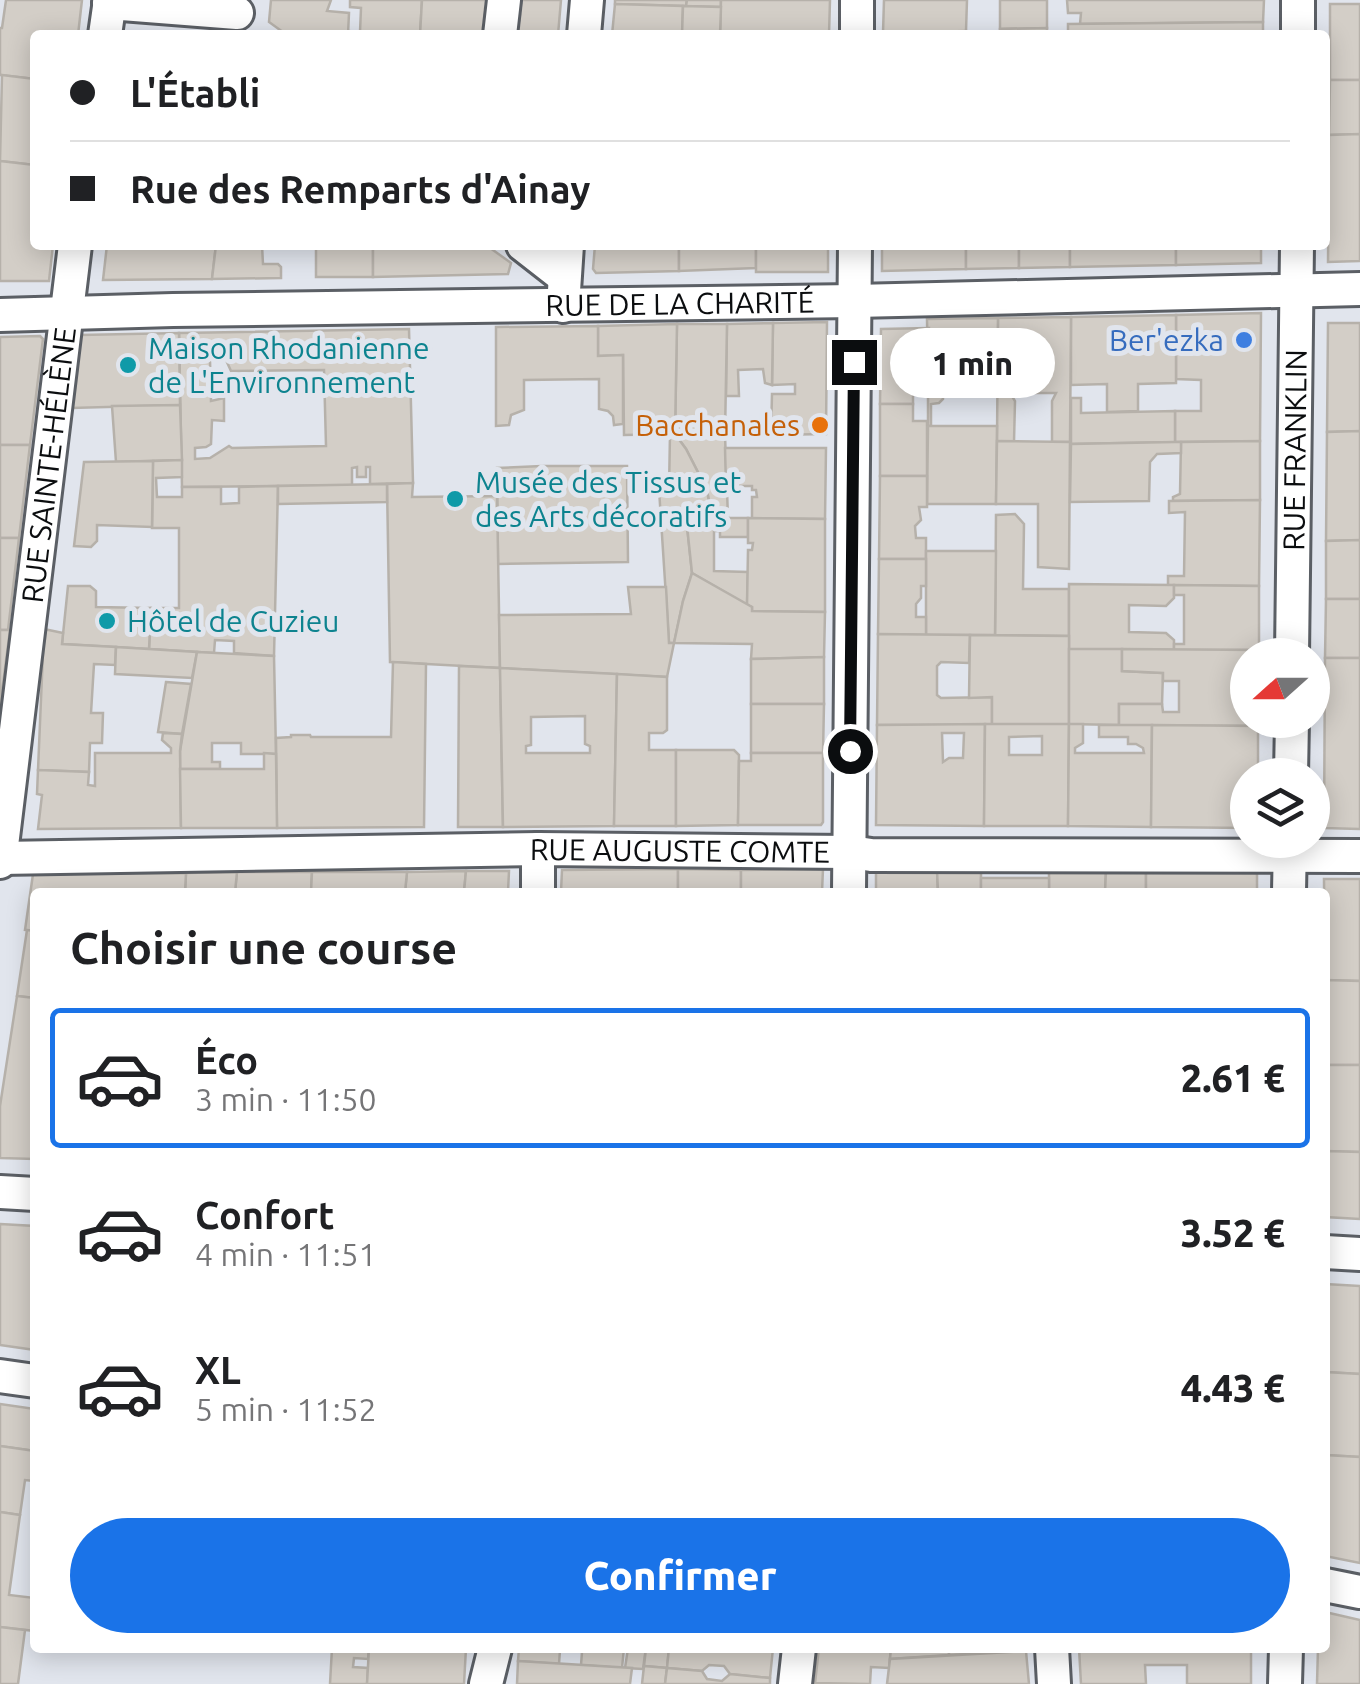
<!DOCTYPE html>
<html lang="fr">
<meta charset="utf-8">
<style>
:root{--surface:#fff;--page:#f2f2f2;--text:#202124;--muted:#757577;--line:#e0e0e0;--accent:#1a73e8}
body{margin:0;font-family:Ubuntu,sans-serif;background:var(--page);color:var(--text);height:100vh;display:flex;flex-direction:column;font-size:38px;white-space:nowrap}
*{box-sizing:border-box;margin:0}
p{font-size:32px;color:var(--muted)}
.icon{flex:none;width:55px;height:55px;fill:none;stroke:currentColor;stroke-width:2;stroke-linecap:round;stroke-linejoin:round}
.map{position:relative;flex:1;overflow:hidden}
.details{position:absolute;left:30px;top:888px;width:1300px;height:765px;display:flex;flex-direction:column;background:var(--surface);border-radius:10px;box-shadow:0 5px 25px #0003}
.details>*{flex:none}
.guide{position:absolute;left:30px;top:30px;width:1300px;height:220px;border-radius:10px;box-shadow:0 5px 25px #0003;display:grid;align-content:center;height:220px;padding:0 40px;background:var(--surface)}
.needle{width:65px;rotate:249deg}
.buttons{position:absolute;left:1230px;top:638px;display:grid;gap:20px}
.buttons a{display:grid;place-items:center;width:100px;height:100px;border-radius:50%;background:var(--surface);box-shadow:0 5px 25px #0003;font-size:50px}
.end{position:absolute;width:45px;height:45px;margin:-22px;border:12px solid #0b0d0f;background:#fff;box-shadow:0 0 0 5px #fff}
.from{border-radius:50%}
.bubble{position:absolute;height:70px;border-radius:35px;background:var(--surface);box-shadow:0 5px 25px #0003;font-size:32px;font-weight:800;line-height:70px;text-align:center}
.guide b{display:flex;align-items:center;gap:35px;height:95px;font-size:38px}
.guide b+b{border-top:2px solid var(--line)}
.guide i{width:25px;height:25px;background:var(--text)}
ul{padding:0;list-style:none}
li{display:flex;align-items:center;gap:30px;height:140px;margin:0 20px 15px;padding:0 20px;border:5px solid transparent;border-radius:10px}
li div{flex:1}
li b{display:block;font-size:38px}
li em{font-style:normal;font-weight:800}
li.active{border-color:var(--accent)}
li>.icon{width:90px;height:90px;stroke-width:1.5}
h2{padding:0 40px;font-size:45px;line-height:120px}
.action{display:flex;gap:20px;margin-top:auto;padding:20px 40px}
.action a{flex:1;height:115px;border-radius:60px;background:var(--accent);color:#fff;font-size:40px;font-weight:800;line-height:115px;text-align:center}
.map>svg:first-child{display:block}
.building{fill:#d3cec7;stroke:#b6b1aa;stroke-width:2.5;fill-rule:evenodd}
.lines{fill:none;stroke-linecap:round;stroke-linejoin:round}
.minor-casing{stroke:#5b5f65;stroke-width:38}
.minor{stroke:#fff;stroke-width:32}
.route{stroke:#0b0d0f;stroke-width:12}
.shop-dot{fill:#3f7fe0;stroke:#e1e5ed;stroke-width:4}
.culture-dot{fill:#0f9aa8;stroke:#e1e5ed;stroke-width:4}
.food-dot{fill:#e8710a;stroke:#e1e5ed;stroke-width:4}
.labels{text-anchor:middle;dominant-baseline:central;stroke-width:10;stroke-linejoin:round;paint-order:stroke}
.street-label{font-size:30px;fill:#0b0d0f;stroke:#e1e5ed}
.shop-label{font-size:30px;fill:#366cbe;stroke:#e1e5ed;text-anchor:end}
.culture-label{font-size:30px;fill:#0d838f;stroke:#e1e5ed;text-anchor:start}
.food-label{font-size:30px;fill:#c56008;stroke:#e1e5ed;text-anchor:end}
</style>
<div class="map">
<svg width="1360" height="1684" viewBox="0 0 1360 1684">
<rect width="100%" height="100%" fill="#e1e5ed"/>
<g class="building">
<polygon points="6,0 82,0 78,35 35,35 35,79 0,75 0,28 2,28"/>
<polygon points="271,0 331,0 327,11 349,13 348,35 287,35 269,22"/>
<polygon points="350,0 422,0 420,35 348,35 349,31 360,32 361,8 350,7"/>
<polygon points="422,0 493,0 491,35 420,35"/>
<polygon points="514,0 561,0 558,35 511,33"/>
<polygon points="615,0 687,0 686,6 615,4"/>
<polygon points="687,0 721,0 721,7 686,6"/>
<polygon points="721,0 830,0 829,35 754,35 754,33 737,33 737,35 720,35"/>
<polygon points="884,0 967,0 966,31 883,33"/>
<polygon points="1000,0 1047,0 1047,28 1000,29"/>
<polygon points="1067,0 1264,0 1263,22 1080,24 1081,13 1068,13"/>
<polygon points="615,4 683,6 682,35 612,35"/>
<rect x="1330" y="4" width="30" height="76"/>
<polygon points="683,6 721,7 720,35 682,35"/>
<polygon points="1263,22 1263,35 1068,35 1068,24"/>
<polygon points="1047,28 1047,35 1000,35 1000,29"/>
<polygon points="966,31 966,35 883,35 883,33"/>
<polygon points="2,75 35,79 35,165 0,161"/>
<polygon points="1330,80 1360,80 1360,134 1329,135"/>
<polygon points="1360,134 1360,261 1328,262 1329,135"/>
<polygon points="0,161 35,165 35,245 53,245 49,281 0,281"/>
<polygon points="107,245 216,245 212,279 103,280"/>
<polygon points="216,245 262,245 263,264 278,264 281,267 281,278 212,279"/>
<rect x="316" y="245" width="57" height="32"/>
<polygon points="373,245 486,245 511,263 508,274 373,277"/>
<polygon points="595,245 679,245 679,271 596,273 593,269"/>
<polygon points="679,245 756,245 756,268 679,271"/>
<rect x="756" y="245" width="72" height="27"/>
<polygon points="882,245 966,245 966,269 882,271"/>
<polygon points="966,245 1019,245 1019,268 966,269"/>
<polygon points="1019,245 1070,245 1070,267 1019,268"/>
<polygon points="1070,245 1176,245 1176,265 1070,267"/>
<polygon points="1176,245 1261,245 1261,263 1176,265"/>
<polygon points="1261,313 1260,441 1175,442 1175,411 1201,411 1201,380 1176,379 1176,315"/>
<polygon points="1176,315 1176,383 1138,384 1138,411 1107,412 1107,384 1071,385 1071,317"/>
<polygon points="1071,317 1070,442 1052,442 1052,401 1056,393 1010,393 1015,401 1014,442 997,441 998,318"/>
<polygon points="998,318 997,377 928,376 927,319"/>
<polygon points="827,322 826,434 771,435 772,394 795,394 795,384 772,385 773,323"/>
<polygon points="773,323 772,385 765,383 763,369 738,370 739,396 726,396 727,324"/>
<polygon points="1328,323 1360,323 1360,431 1327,432"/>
<polygon points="677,324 727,324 725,435 728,518 712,521 707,490 686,449 675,434"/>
<polygon points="677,324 675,434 624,435 623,355 598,356 598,326"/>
<polygon points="598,326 598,356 623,355 623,424 614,425 613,416 608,411 599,409 599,379 524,380 524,410 511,415 509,425 496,426 496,327"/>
<polygon points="929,328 928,386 913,386 913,404 880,404 881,329"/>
<path d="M409 329 413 483 370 484V467H366V477H357V467L352 468V485L182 487 179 333ZM210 360H226L231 371 324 370 326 446 232 448 229 446 210 458 195 459V448L206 447 211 444 212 420 224 421V398L211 401Z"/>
<polygon points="179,333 180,405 71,408 80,335"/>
<polygon points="40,336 43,339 30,445 0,445 0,337"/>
<polygon points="928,376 943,376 943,399 939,403 931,404 931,426 928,426"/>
<polygon points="1071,398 1081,398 1081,413 1175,411 1175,442 1071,444"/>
<polygon points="880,404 913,404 913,421 927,421 927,476 880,476"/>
<polygon points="180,405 182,460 116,462 112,406"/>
<polygon points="928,426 997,426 996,504 927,504"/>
<polygon points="1360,431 1360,540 1326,541 1327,432"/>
<polygon points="670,434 675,434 686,449 707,490 712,521 687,526 692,573 683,601 674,643 669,643 659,489 669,490"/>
<polygon points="997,441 1070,442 1069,569 1038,567 1038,504 996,504"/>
<polygon points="1260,441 1260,500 1173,501 1173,497 1180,494 1181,442"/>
<polygon points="1175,442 1181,442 1181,453 1157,454 1150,462 1149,501 1070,502 1071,444"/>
<polygon points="0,445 30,445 19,538 0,538"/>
<polygon points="725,448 826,448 825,519 752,518 752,497 757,497 756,490 752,490 752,486 726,486"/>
<polygon points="182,460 182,477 156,478 157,497 182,497 182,487 221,487 221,504 239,503 239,487 278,486 274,656 234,653 234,641 215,640 214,653 149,649 151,608 179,608 179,528 152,528 153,461"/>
<polygon points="153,461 152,527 97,525 97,541 91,547 74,546 84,462"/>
<polygon points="542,466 627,466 628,562 498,564 497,468"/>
<polygon points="880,476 927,476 927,507 919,507 921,520 915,526 916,538 926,538 926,559 879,559"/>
<polygon points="413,483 412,497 497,496 500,668 390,662 387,484"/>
<polygon points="387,484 387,502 278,504 278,486"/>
<polygon points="1260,500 1259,586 1168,585 1168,576 1184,576 1185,512 1169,513 1169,501"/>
<polygon points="1015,514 1024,524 1023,589 1069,589 1069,636 995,635 996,515"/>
<polygon points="728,518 748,518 748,537 720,537 720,531 714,531 714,571 748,572 747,605 692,573 687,526"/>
<polygon points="748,518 825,519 825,612 752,611 752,607 747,605 748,550 752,550 753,543 748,543"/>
<polygon points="0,538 19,538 8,630 0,630"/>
<polygon points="1360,540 1360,599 1326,599 1326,541"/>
<polygon points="926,551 996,551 995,635 926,635"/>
<polygon points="879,559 926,559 926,586 921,586 921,598 916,604 916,617 926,617 926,635 878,634"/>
<polygon points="692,573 752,607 752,611 825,612 824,657 751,659 752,644 674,643 683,601"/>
<polygon points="1069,584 1174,585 1174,598 1166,606 1129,605 1129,632 1166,633 1174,640 1174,650 1069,649"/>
<polygon points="1174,585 1259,586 1259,650 1174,650 1174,644 1184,644 1184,595 1174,595"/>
<polygon points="68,586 90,586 96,591 96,607 151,608 149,649 62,644"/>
<polygon points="628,587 666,587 669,643 674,643 667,677 500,668 499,615 631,614"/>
<polygon points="1326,599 1360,599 1360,658 1325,658"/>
<polygon points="44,629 63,633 62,644 116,647 115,665 94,664 91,713 103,713 102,743 90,743 89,772 38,770"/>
<polygon points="0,630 10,630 0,707"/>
<polygon points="878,634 970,635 969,663 941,662 937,666 937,695 941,698 992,697 992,725 877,725"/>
<polygon points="970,635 1069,636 1069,724 992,725 992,697 969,698"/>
<polygon points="116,647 197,652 192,678 115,674"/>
<polygon points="1069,649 1122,649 1122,671 1163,673 1162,704 1119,704 1119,725 1069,724"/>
<polygon points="1122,649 1259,650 1259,655 1248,655 1248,720 1258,720 1258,726 1119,725 1119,704 1162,704 1163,712 1179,712 1179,681 1163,681 1163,673 1122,671"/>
<polygon points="197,652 274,656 276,754 241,754 241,743 212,743 212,762 220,762 220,769 180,769 180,751"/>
<polygon points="824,657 824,704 751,704 751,659"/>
<polygon points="1325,658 1360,658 1360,829 1324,828"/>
<polygon points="393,662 426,664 424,827 277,828 276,738 291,737 291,735 310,735 311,737 391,737"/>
<polygon points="459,666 500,668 503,827 458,827"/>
<path d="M500 668 617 674 614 826 503 827ZM585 716V744L590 746V753H526V746L531 745V717Z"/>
<polygon points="617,674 667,677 667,730 663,733 649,733 649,750 676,750 676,826 614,826"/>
<polygon points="166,682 191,684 182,734 158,732"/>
<polygon points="751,704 824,704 823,753 751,753"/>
<path d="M985 724 984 826 876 825 877 725ZM942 733H964L963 758H949L943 762Z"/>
<path d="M985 724H1069L1068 826H984ZM1042 736V755H1009V737Z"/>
<polygon points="1069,724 1083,724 1083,743 1075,748 1075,753 1144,753 1143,748 1136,744 1128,744 1128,737 1099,737 1099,725 1152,725 1151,827 1068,826"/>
<polygon points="1152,725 1258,726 1258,775 1248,775 1248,828 1151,827"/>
<polygon points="163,733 182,734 180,751 181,828 38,829 42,795 37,794 38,770 89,772 88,785 95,786 95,753 171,753 171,748 162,740"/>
<polygon points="676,750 734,750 739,755 738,825 676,826"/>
<polygon points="264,753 276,754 277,828 181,828 180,769 264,769"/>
<polygon points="751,753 823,753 823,822 821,825 738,825 739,761 751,761"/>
<polygon points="678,869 678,892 561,892 562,870"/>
<polygon points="678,869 741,870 741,892 678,892"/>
<polygon points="823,869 822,892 741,892 741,870"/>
<polygon points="876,869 937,870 938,892 876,892"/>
<polygon points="937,870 981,870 981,892 938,892"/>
<polygon points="466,871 464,892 405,892 407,872"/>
<polygon points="466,871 509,871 508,892 464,892"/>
<polygon points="1049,871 1106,871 1105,892 1049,892"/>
<polygon points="1106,871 1146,871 1146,892 1105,892"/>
<polygon points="1146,871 1257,872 1257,892 1146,892"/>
<polygon points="237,872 312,872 311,892 235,892"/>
<polygon points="237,872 235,892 185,892 186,873"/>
<polygon points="312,872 407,872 405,892 311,892"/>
<polygon points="186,873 185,892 35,892 35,931 25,930 33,874"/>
<rect x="981" y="878" width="68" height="14"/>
<polygon points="1324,879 1360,879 1360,981 1325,980"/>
<polygon points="27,930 35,931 35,998 17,996"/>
<polygon points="1325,980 1360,981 1360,1065 1325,1065"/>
<polygon points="17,996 35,998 35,1159 0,1158 0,1106"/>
<polygon points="1325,1065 1360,1065 1360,1152 1325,1151"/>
<polygon points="1325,1151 1360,1152 1360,1219 1325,1217"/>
<polygon points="0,1224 35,1226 35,1350 0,1345"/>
<polygon points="1325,1284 1360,1286 1360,1374 1325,1372"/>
<polygon points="1325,1372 1360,1374 1360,1457 1325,1455"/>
<polygon points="0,1404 35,1409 35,1451 0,1446"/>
<polygon points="0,1446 35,1451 35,1481 25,1480 20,1515 0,1512"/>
<polygon points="1325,1455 1360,1457 1360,1563 1325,1556"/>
<polygon points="0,1512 20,1515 9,1595 35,1598 35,1631 0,1627"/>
<polygon points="1325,1612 1360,1620 1360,1684 1317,1684 1318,1648 1325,1648"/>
<polygon points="0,1627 25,1630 18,1684 0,1684"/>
<polygon points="332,1648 369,1648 368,1659 354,1658 353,1667 368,1668 367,1684 330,1684"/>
<polygon points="369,1648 466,1648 464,1684 367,1684"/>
<polygon points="519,1648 624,1648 622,1668 581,1665 582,1652 560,1650 559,1664 518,1661"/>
<polygon points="628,1648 646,1648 643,1669 625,1668"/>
<polygon points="646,1648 669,1648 667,1668 644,1666"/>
<polygon points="669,1648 773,1648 770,1678 730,1674 724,1666 709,1665 702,1671 667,1668"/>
<polygon points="819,1648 891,1648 889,1668 871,1667 870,1684 815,1683"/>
<polygon points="891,1648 949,1648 949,1655 890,1659"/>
<polygon points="949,1648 1026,1648 1026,1651 949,1655"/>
<polygon points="1079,1648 1251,1648 1251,1684 1187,1684 1187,1665 1145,1665 1146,1684 1081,1684"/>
<polygon points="1026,1651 1029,1684 887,1684 890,1659"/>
<polygon points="518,1661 632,1668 630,1684 517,1684"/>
<polygon points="644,1666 667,1668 665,1684 642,1684"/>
<polygon points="667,1668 702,1671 707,1679 722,1681 730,1674 770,1678 770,1684 665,1684"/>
</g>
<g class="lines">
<defs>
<g id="minor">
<polyline points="109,3 237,13"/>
<polyline points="105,35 110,0"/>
<polyline points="500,35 504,0"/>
<polyline points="584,35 587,0"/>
<polyline points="857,35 857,0"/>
<polyline points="1298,35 1298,0"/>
<polyline points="523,245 564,277"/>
<polyline points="563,306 567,245"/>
<path id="s1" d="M0 315 173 310 855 301 1360 289"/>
<path id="s2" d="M1292 655 1297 245"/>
<polyline points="1291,775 1292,720"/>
<path id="s3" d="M0 858 538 849 851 852 871 855 1360 856"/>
<path id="s4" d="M0 862 75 245"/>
<polyline points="538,892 538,849"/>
<polyline points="849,892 855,245"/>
<polyline points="1289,892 1290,840"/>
<polyline points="0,1192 35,1194"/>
<polyline points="1325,1252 1360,1254"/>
<polyline points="0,1376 35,1381"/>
<polyline points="1325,1585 1360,1592"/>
<polyline points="1052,1648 1054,1684"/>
<polyline points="486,1684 495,1648"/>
<polyline points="795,1684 799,1648"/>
<polyline points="1285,1684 1286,1648"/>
</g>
</defs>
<use href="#minor" class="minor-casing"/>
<use href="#minor" class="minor"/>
</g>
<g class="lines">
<polyline class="route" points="850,751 854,362"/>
</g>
<circle class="shop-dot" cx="1244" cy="340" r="10"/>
<g class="culture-dot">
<circle cx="128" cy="365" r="10"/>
<circle cx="455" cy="499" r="10"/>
<circle cx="107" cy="621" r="10"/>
</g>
<circle class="food-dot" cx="820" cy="425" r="10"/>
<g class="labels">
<g class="street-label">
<text stroke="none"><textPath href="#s1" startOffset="680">RUE DE LA CHARITÉ</textPath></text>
<text stroke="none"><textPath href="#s2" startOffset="205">RUE FRANKLIN</textPath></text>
<text stroke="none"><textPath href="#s4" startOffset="400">RUE SAINTE-HÉLÈNE</textPath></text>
<text stroke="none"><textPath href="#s3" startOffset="680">RUE AUGUSTE COMTE</textPath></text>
</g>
<g class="shop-label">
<text x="1224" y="340">Ber'ezka</text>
</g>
<g class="culture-label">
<text x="148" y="348">Maison Rhodanienne<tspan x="148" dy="34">de L'Environnement</tspan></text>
<text x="475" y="482">Musée des Tissus et<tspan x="475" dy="34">des Arts décoratifs</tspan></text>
<text x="127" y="621">Hôtel de Cuzieu</text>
</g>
<g class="food-label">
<text x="800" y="425">Bacchanales</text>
</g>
</g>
</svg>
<div class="buttons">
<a><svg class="needle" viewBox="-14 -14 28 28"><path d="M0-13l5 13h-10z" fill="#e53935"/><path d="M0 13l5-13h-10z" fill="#757577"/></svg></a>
<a><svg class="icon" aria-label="layers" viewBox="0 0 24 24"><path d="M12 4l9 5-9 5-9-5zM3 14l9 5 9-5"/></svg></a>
</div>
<i class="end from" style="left:850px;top:751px"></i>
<i class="end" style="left:854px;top:362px"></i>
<div class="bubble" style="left:890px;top:328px;width:165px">1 min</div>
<div class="guide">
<b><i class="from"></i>L'Établi</b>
<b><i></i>Rue des Remparts d'Ainay</b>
</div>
<section class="details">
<h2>Choisir une course</h2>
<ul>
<li class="active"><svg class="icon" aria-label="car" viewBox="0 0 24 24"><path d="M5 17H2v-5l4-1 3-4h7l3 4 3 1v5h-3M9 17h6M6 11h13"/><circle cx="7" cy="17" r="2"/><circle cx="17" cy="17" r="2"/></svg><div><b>Éco</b><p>3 min · 11:50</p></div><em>2.61 €</em></li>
<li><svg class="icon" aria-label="car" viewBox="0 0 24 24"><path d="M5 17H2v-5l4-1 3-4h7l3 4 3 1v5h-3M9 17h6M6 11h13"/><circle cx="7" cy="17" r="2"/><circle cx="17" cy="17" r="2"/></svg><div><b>Confort</b><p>4 min · 11:51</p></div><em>3.52 €</em></li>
<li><svg class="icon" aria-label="car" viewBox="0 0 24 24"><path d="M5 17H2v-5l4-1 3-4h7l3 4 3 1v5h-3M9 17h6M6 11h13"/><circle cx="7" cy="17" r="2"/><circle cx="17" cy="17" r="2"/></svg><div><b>XL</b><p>5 min · 11:52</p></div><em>4.43 €</em></li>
</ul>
<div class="action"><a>Confirmer</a></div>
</section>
</div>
